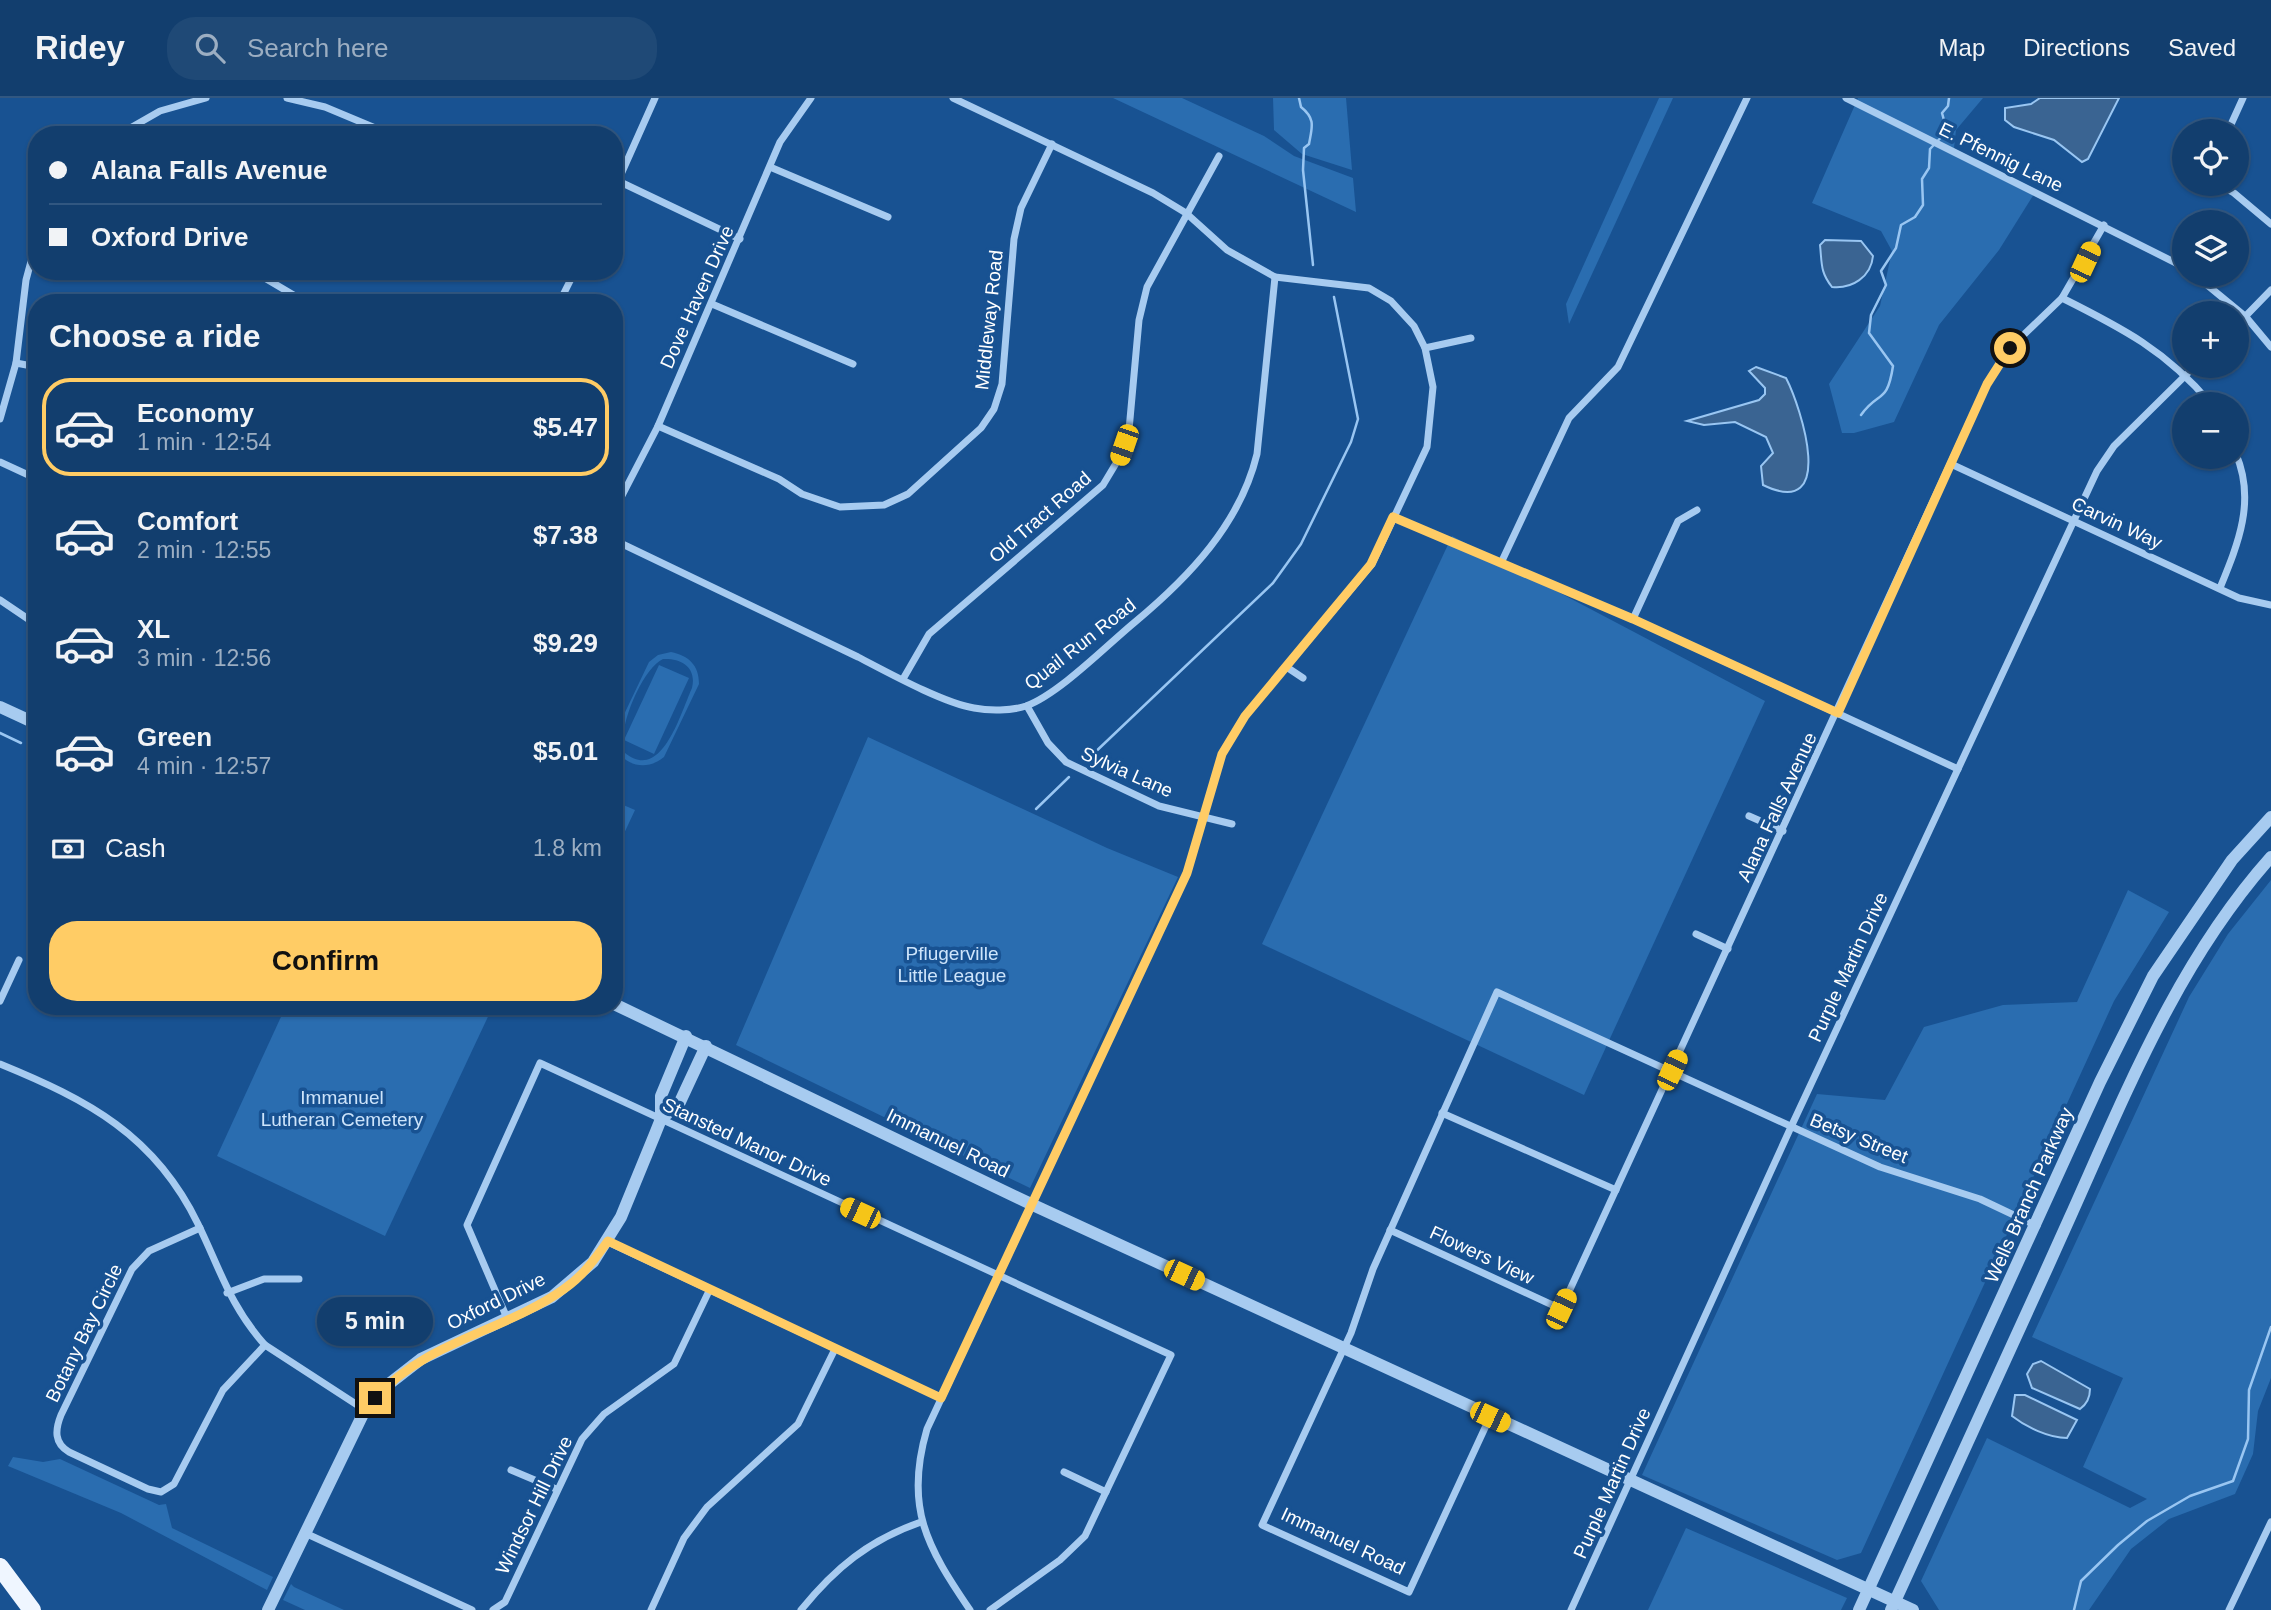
<!DOCTYPE html>
<meta charset="utf-8">
<style>
:root{--surface:#123e6e;--page:#1f4976;--text:#f1f3f6;--muted:#9caec2;--line:#315781;--accent:#ffcc65}
body{margin:0;font-family:Helvetica,sans-serif;background:var(--page);color:var(--text);height:100vh;display:flex;flex-direction:column;font-size:26px;white-space:nowrap}
*{box-sizing:border-box;margin:0}
p{font-size:23px;color:var(--muted)}
.icon{flex:none;width:38px;height:38px;fill:none;stroke:currentColor;stroke-width:2;stroke-linecap:round;stroke-linejoin:round}
.map{position:relative;flex:1;overflow:hidden}
.details{position:absolute;left:28px;top:196px;width:595px;height:721px;display:flex;flex-direction:column;background:var(--surface);border-radius:28px;box-shadow:0 2px 5px #0004,0 0 0 2px var(--line)}
.details>*{flex:none}
.guide{position:absolute;left:28px;top:28px;width:595px;height:154px;border-radius:28px;box-shadow:0 2px 5px #0004,0 0 0 2px var(--line);display:grid;align-content:center;height:154px;padding:0 21px;background:var(--surface)}
.fabs{position:absolute;left:2172px;top:21px;display:grid;gap:14px}
.fabs a{display:grid;place-items:center;width:77px;height:77px;border-radius:50%;background:var(--surface);box-shadow:0 2px 5px #0004,0 0 0 2px var(--line);font-size:35px}
.end{position:absolute;width:32px;height:32px;margin:-16px;border:9px solid #ffcc65;background:#111;box-shadow:0 0 0 4px #111}
.from{border-radius:50%}
.bubble{position:absolute;height:49px;border-radius:24px;background:var(--surface);box-shadow:0 2px 5px #0004,0 0 0 2px var(--line);font-size:23px;font-weight:600;line-height:49px;text-align:center}
.car{position:absolute;width:21px;height:42px;margin:-21px -10px;border-radius:9px;box-shadow:0 0 5px 2px #0007;background:linear-gradient(#f5c518 24%,#345 0 40%,#f5c518 0 76%,#345 0 86%,#f5c518 0)}
.guide b{display:flex;align-items:center;gap:24px;height:66px;font-size:26px}
.guide b+b{border-top:2px solid var(--line)}
.guide i{width:18px;height:18px;background:var(--text)}
ul{padding:0;list-style:none}
li{display:flex;align-items:center;gap:21px;height:98px;margin:0 14px 10px;padding:0 7px;border:4px solid transparent;border-radius:28px}
li div{flex:1}
li b{display:block;font-size:26px}
li em{font-style:normal;font-weight:600}
li.active{border-color:var(--accent)}
li>.icon{width:63px;height:63px;stroke-width:1.5}
h2{padding:0 21px;font-size:32px;line-height:84px}
.pay{display:flex;align-items:center;gap:18px;height:77px;padding:0 21px;font-size:26px}
.pay p{margin-inline-start:auto}
.primary-button{display:flex;gap:14px;margin-top:auto;padding:14px 21px}
.primary-button a{flex:1;height:80px;border-radius:28px;background:var(--accent);color:#111;font-size:28px;font-weight:600;line-height:80px;text-align:center}
header{display:flex;align-items:center;gap:42px;box-sizing:border-box;height:98px;padding:0 35px;background:var(--surface);border-bottom:2px solid var(--line)}
header strong{font-size:33px}
nav{display:flex;gap:38px;margin-inline-start:auto;font-size:24px}
.search{width:490px;height:63px;background:var(--page);display:flex;align-items:center;gap:18px;box-sizing:border-box;padding:0 24px;border-radius:28px;color:var(--muted);font-size:26px}
.map>svg:first-child{display:block}
.green{fill:#2a6db0;fill-rule:evenodd}
.water{fill:#3a6492;stroke:#99c6f2;stroke-width:2}
.lines{fill:none;stroke-linecap:round;stroke-linejoin:round}
.stream{stroke:#99c6f2;stroke-width:2.5}
.minor{stroke:#a7cbf0;stroke-width:7}
.tertiary{stroke:#a7cbf0;stroke-width:12}
.primary{stroke:#eff6ff;stroke-width:18}
.route{stroke:#ffcc65;stroke-width:9}
.labels{text-anchor:middle;dominant-baseline:central;stroke-width:7;stroke-linejoin:round;paint-order:stroke}
.street-label{font-size:19px;fill:#fff;stroke:#185292}
.park-label{font-size:19px;fill:#cde4fb;stroke:#185292}
</style>
<header>
<strong>Ridey</strong>
<div class="search"><svg class="icon" aria-label="search" viewBox="0 0 24 24"><circle cx="10" cy="10" r="6"/><path d="M15 15l6 6"/></svg>Search here</div>
<nav><a>Map</a><a>Directions</a><a>Saved</a></nav>
</header>
<div class="map">
<svg width="2271" height="1512" viewBox="0 0 2271 1512">
<rect width="100%" height="100%" fill="#185292"/>
<g class="green">
<polygon points="1113,0 1182,0 1264,38 1294,58 1353,80 1356,114"/>
<polygon points="1273,0 1346,0 1352,72 1302,56 1274,32"/>
<polygon points="1659,0 1673,0 1569,226 1566,206"/>
<polygon points="1858,0 1983,0 1956,32 1954,50 1973,67 2034,96 1999,152 1939,227 1894,324 1854,335 1842,335 1829,286 1880,208 1892,153 1881,133 1812,105"/>
<polygon points="1452,438 1765,603 1584,997 1262,846"/>
<path d="M671 554C689 558 699 567 699 586L664 659C650 671 630 670 619 655L616 636 619 627 649 564 658 557ZM663 561C681 560 697 569 692 590 681 614 662 685 625 655 615 635 642 570 663 561Z"/>
<polygon points="659,567 689,580 654,656 624,642"/>
<polygon points="868,639 1107,750 1178,779 1030,1090 736,947"/>
<polygon points="614,703 635,712 614,757"/>
<polygon points="2271,782 2271,1280 2258,1313 2253,1356 2235,1396 2169,1421 2131,1451 2089,1512 1939,1512 1921,1483 1987,1340 2130,1410 2147,1401 2083,1369 2123,1280 2032,1239 2189,899 2228,836"/>
<polygon points="2128,792 2169,814 2114,903 1861,1455 1837,1462 1642,1377 1817,996 1885,1002 1924,929 2003,907 2077,904"/>
<polygon points="286,908 493,908 385,1138 217,1058"/>
<polygon points="13,1359 43,1364 60,1361 159,1407 166,1406 172,1430 273,1479 267,1492 121,1415 8,1368"/>
<polygon points="1686,1430 1847,1500 1841,1512 1648,1512"/>
<polygon points="291,1486 294,1489 344,1512 305,1512 283,1502"/>
</g>
<g class="water">
<polygon points="2040,0 2119,0 2088,61 2082,64 2054,42 2014,29 2005,22 2005,10 2031,6"/>
<path d="M1825 142 1861 143 1873 158C1871 179 1852 191 1832 189 1820 174 1822 165 1820 147Z"/>
<path d="M1756 269 1786 280C1801 309 1838 423 1763 387L1761 368 1773 355 1766 339 1735 324 1704 327 1687 323 1759 302 1765 296V290L1749 273Z"/>
<path d="M2041 1263 2090 1291C2090 1300 2087 1306 2080 1311L2032 1290 2027 1276 2033 1266Z"/>
<path d="M2015 1297H2025L2077 1322 2067 1340C2049 1340 2026 1329 2012 1318Z"/>
</g>
<g class="lines">
<g class="stream">
<path d="M1299 0 1301 9C1316 21 1312 29 1309 46L1304 50 1303 72 1313 167"/>
<path d="M1861 317C1879 292 1887 307 1893 268L1869 235 1871 217 1886 187 1881 173 1896 150 1901 127 1915 119 1923 107 1922 81 1929 70 1930 51 1947 33 1942 15 1948 8 1949 0"/>
<polyline points="0,635 21,645"/>
<polyline points="1089,660 1273,485 1301,446 1351,344 1358,321 1334,199"/>
<polyline points="1036,711 1069,679"/>
<polyline points="2074,1512 2081,1483 2118,1447 2147,1423 2190,1398 2233,1383 2248,1341 2249,1292 2271,1229"/>
</g>
<g class="minor">
<polyline points="287,0 325,9 392,37"/>
<path d="M953 0 1153 95 1186 115 1227 152 1275 179 1369 190 1391 203 1414 228 1425 250 1433 289 1427 349 1372 466 1245 618 1222 656 1187 775 927 1331C904 1409 927 1449 970 1512"/>
<polyline points="1846,0 2184,169"/>
<polyline points="2228,33 2243,0"/>
<polyline points="118,37 160,13 206,0"/>
<polyline points="770,69 888,119"/>
<polyline points="614,81 740,141"/>
<polyline points="2218,86 2234,95 2271,126"/>
<polyline points="614,92 655,0"/>
<polyline points="253,173 307,205"/>
<polyline points="2195,177 2246,219 2271,249"/>
<path d="M2062 200C2122 230 2167 253 2211 306"/>
<polyline points="559,205 575,173"/>
<polyline points="712,206 853,266"/>
<polyline points="2236,228 2271,192"/>
<polyline points="1425,250 1471,240"/>
<polyline points="16,265 37,269"/>
<polyline points="0,321 16,265 26,182 37,141"/>
<polyline points="658,328 779,381 802,396 840,409 884,407 908,396 981,330 994,311 1002,286 1014,141 1021,110 1052,46"/>
<polyline points="0,364 37,381"/>
<polyline points="1951,366 2239,500 2271,507"/>
<polyline points="614,413 658,328 780,44 811,0"/>
<polyline points="1393,419 1633,521 1958,671"/>
<path d="M614 442C695 481 776 520 858 559 887 574 943 605 974 610 989 613 1011 613 1026 608 1059 596 1107 547 1135 524 1189 479 1240 426 1257 356L1275 179"/>
<polyline points="1501,465 1569,320 1618,269 1747,0"/>
<path d="M2220 490C2238 446 2256 403 2236 356"/>
<polyline points="0,502 37,527"/>
<polyline points="1633,521 1678,423 1697,412"/>
<polyline points="1288,570 1303,580"/>
<polyline points="903,581 929,536 1103,387 1118,362 1129,332 1139,222 1147,189 1219,58"/>
<polyline points="1027,608 1048,645 1066,664 1159,708 1232,726"/>
<polyline points="1749,718 1783,733"/>
<polyline points="1696,836 1728,851"/>
<polyline points="0,903 19,862"/>
<path d="M0 966C88 1002 155 1037 198 1126 220 1171 230 1208 265 1247L365 1312"/>
<polyline points="1442,1015 1616,1092"/>
<path d="M200 1130 149 1153 132 1171 61 1317C55 1332 54 1345 69 1354L148 1391 161 1394 174 1386 223 1292 265 1247"/>
<polyline points="1390,1132 1561,1211 1987,286 2010,250 2062,200 2104,127"/>
<polyline points="608,1144 941,1300"/>
<polyline points="227,1195 264,1181 299,1181"/>
<polyline points="507,1220 467,1127 540,965 1171,1257 1085,1438 1060,1462 990,1512"/>
<polyline points="1490,1319 1409,1494 1262,1427 1351,1235 1373,1171 1497,894 1880,1069 1980,1101 2037,1128"/>
<polyline points="511,1372 556,1391"/>
<polyline points="1064,1374 1106,1394"/>
<polyline points="305,1435 472,1512"/>
<polyline points="493,1512 505,1504 582,1341 604,1316 674,1266 709,1193"/>
<polyline points="651,1512 684,1440 707,1409 798,1326 835,1251"/>
<path d="M801 1512C835 1470 869 1442 921 1424"/>
<polyline points="1571,1512 1791,1029 2097,373 2114,348 2195,268"/>
<polyline points="2229,1512 2271,1424"/>
</g>
<g class="tertiary">
<polyline points="0,609 37,626"/>
<polyline points="614,906 1033,1107 1913,1512"/>
<polyline points="661,1021 679,1006 706,948"/>
<polyline points="268,1512 365,1312 385,1289 421,1261 552,1199 593,1164 621,1119 655,1036 661,1021 661,998 686,938"/>
<polyline points="1859,1512 2100,984 2153,878 2232,762 2271,719"/>
<path d="M1891 1512C1951 1380 2012 1249 2071 1117 2127 992 2179 862 2271 759"/>
</g>
<polyline class="primary" points="0,1469 32,1512"/>
</g>
<g class="lines">
<path class="route" d="M375 1300C428 1242 504 1234 564 1191 583 1178 595 1161 608 1143L941 1300 1187 775 1222 656 1245 618 1371 466 1393 419 1633 521 1838 615 1987 286 2010 250"/>
</g>
<g class="labels">
<g class="street-label">
<text transform="translate(2001 59) rotate(26)">E. Pfennig Lane</text>
<text transform="translate(697 199) rotate(-66)">Dove Haven Drive</text>
<text transform="translate(989 222) rotate(-84)">Middleway Road</text>
<text transform="translate(1040 419) rotate(-41)">Old Tract Road</text>
<text transform="translate(2117 425) rotate(25)">Carvin Way</text>
<text transform="translate(1080 546) rotate(-38)">Quail Run Road</text>
<text transform="translate(1127 674) rotate(24)">Sylvia Lane</text>
<text transform="translate(1777 709) rotate(-65)">Alana Falls Avenue</text>
<text transform="translate(1848 869) rotate(-65)">Purple Martin Drive</text>
<text transform="translate(1859 1040) rotate(22)">Betsy Street</text>
<text transform="translate(747 1044) rotate(25)">Stansted Manor Drive</text>
<text transform="translate(948 1045) rotate(26)">Immanuel Road</text>
<text transform="translate(2029 1097) rotate(-66)">Wells Branch Parkway</text>
<text transform="translate(1482 1157) rotate(25)">Flowers View</text>
<text transform="translate(496 1203) rotate(-26)">Oxford Drive</text>
<text transform="translate(84 1235) rotate(-64)">Botany Bay Circle</text>
<text transform="translate(1612 1385) rotate(-66)">Purple Martin Drive</text>
<text transform="translate(534 1407) rotate(-64)">Windsor Hill Drive</text>
<text transform="translate(1343 1443) rotate(25)">Immanuel Road</text>
</g>
<g class="park-label">
<text x="952" y="855">Pflugerville<tspan x="952" dy="22">Little League</tspan></text>
<text x="342" y="999">Immanuel<tspan x="342" dy="22">Lutheran Cemetery</tspan></text>
</g>
</g>
</svg>
<div class="fabs">
<a><svg class="icon" aria-label="locate" viewBox="0 0 24 24"><circle cx="12" cy="12" r="6"/><path d="M12 2v4M12 18v4M2 12h4M18 12h4"/></svg></a>
<a><svg class="icon" aria-label="layers" viewBox="0 0 24 24"><path d="M12 4l9 5-9 5-9-5zM3 14l9 5 9-5"/></svg></a>
<a>+</a>
<a>−</a>
</div>
<i class="end from" style="left:2010px;top:250px"></i>
<i class="end" style="left:375px;top:1300px"></i>
<div class="bubble" style="left:317px;top:1199px;width:116px">5 min</div>
<i class="car" style="left:2085px;top:164px;rotate:25deg"></i>
<i class="car" style="left:1124px;top:347px;rotate:199deg"></i>
<i class="car" style="left:1672px;top:972px;rotate:25deg"></i>
<i class="car" style="left:860px;top:1115px;rotate:295deg"></i>
<i class="car" style="left:1184px;top:1177px;rotate:115deg"></i>
<i class="car" style="left:1561px;top:1211px;rotate:25deg"></i>
<i class="car" style="left:1490px;top:1319px;rotate:115deg"></i>
<div class="guide">
<b><i class="from"></i>Alana Falls Avenue</b>
<b><i></i>Oxford Drive</b>
</div>
<section class="details">
<h2>Choose a ride</h2>
<ul>
<li class="active"><svg class="icon" aria-label="car" viewBox="0 0 24 24"><path d="M5 17H2v-5l4-1 3-4h7l3 4 3 1v5h-3M9 17h6M6 11h13"/><circle cx="7" cy="17" r="2"/><circle cx="17" cy="17" r="2"/></svg><div><b>Economy</b><p>1 min · 12:54</p></div><em>$5.47</em></li>
<li><svg class="icon" aria-label="car" viewBox="0 0 24 24"><path d="M5 17H2v-5l4-1 3-4h7l3 4 3 1v5h-3M9 17h6M6 11h13"/><circle cx="7" cy="17" r="2"/><circle cx="17" cy="17" r="2"/></svg><div><b>Comfort</b><p>2 min · 12:55</p></div><em>$7.38</em></li>
<li><svg class="icon" aria-label="car" viewBox="0 0 24 24"><path d="M5 17H2v-5l4-1 3-4h7l3 4 3 1v5h-3M9 17h6M6 11h13"/><circle cx="7" cy="17" r="2"/><circle cx="17" cy="17" r="2"/></svg><div><b>XL</b><p>3 min · 12:56</p></div><em>$9.29</em></li>
<li><svg class="icon" aria-label="car" viewBox="0 0 24 24"><path d="M5 17H2v-5l4-1 3-4h7l3 4 3 1v5h-3M9 17h6M6 11h13"/><circle cx="7" cy="17" r="2"/><circle cx="17" cy="17" r="2"/></svg><div><b>Green</b><p>4 min · 12:57</p></div><em>$5.01</em></li>
</ul>
<div class="pay"><svg class="icon" aria-label="cash" viewBox="0 0 24 24"><path d="M3 7h18v10H3z"/><circle cx="12" cy="12" r="2"/></svg>Cash<p>1.8 km</p></div>
<div class="primary-button"><a>Confirm</a></div>
</section>
</div>
